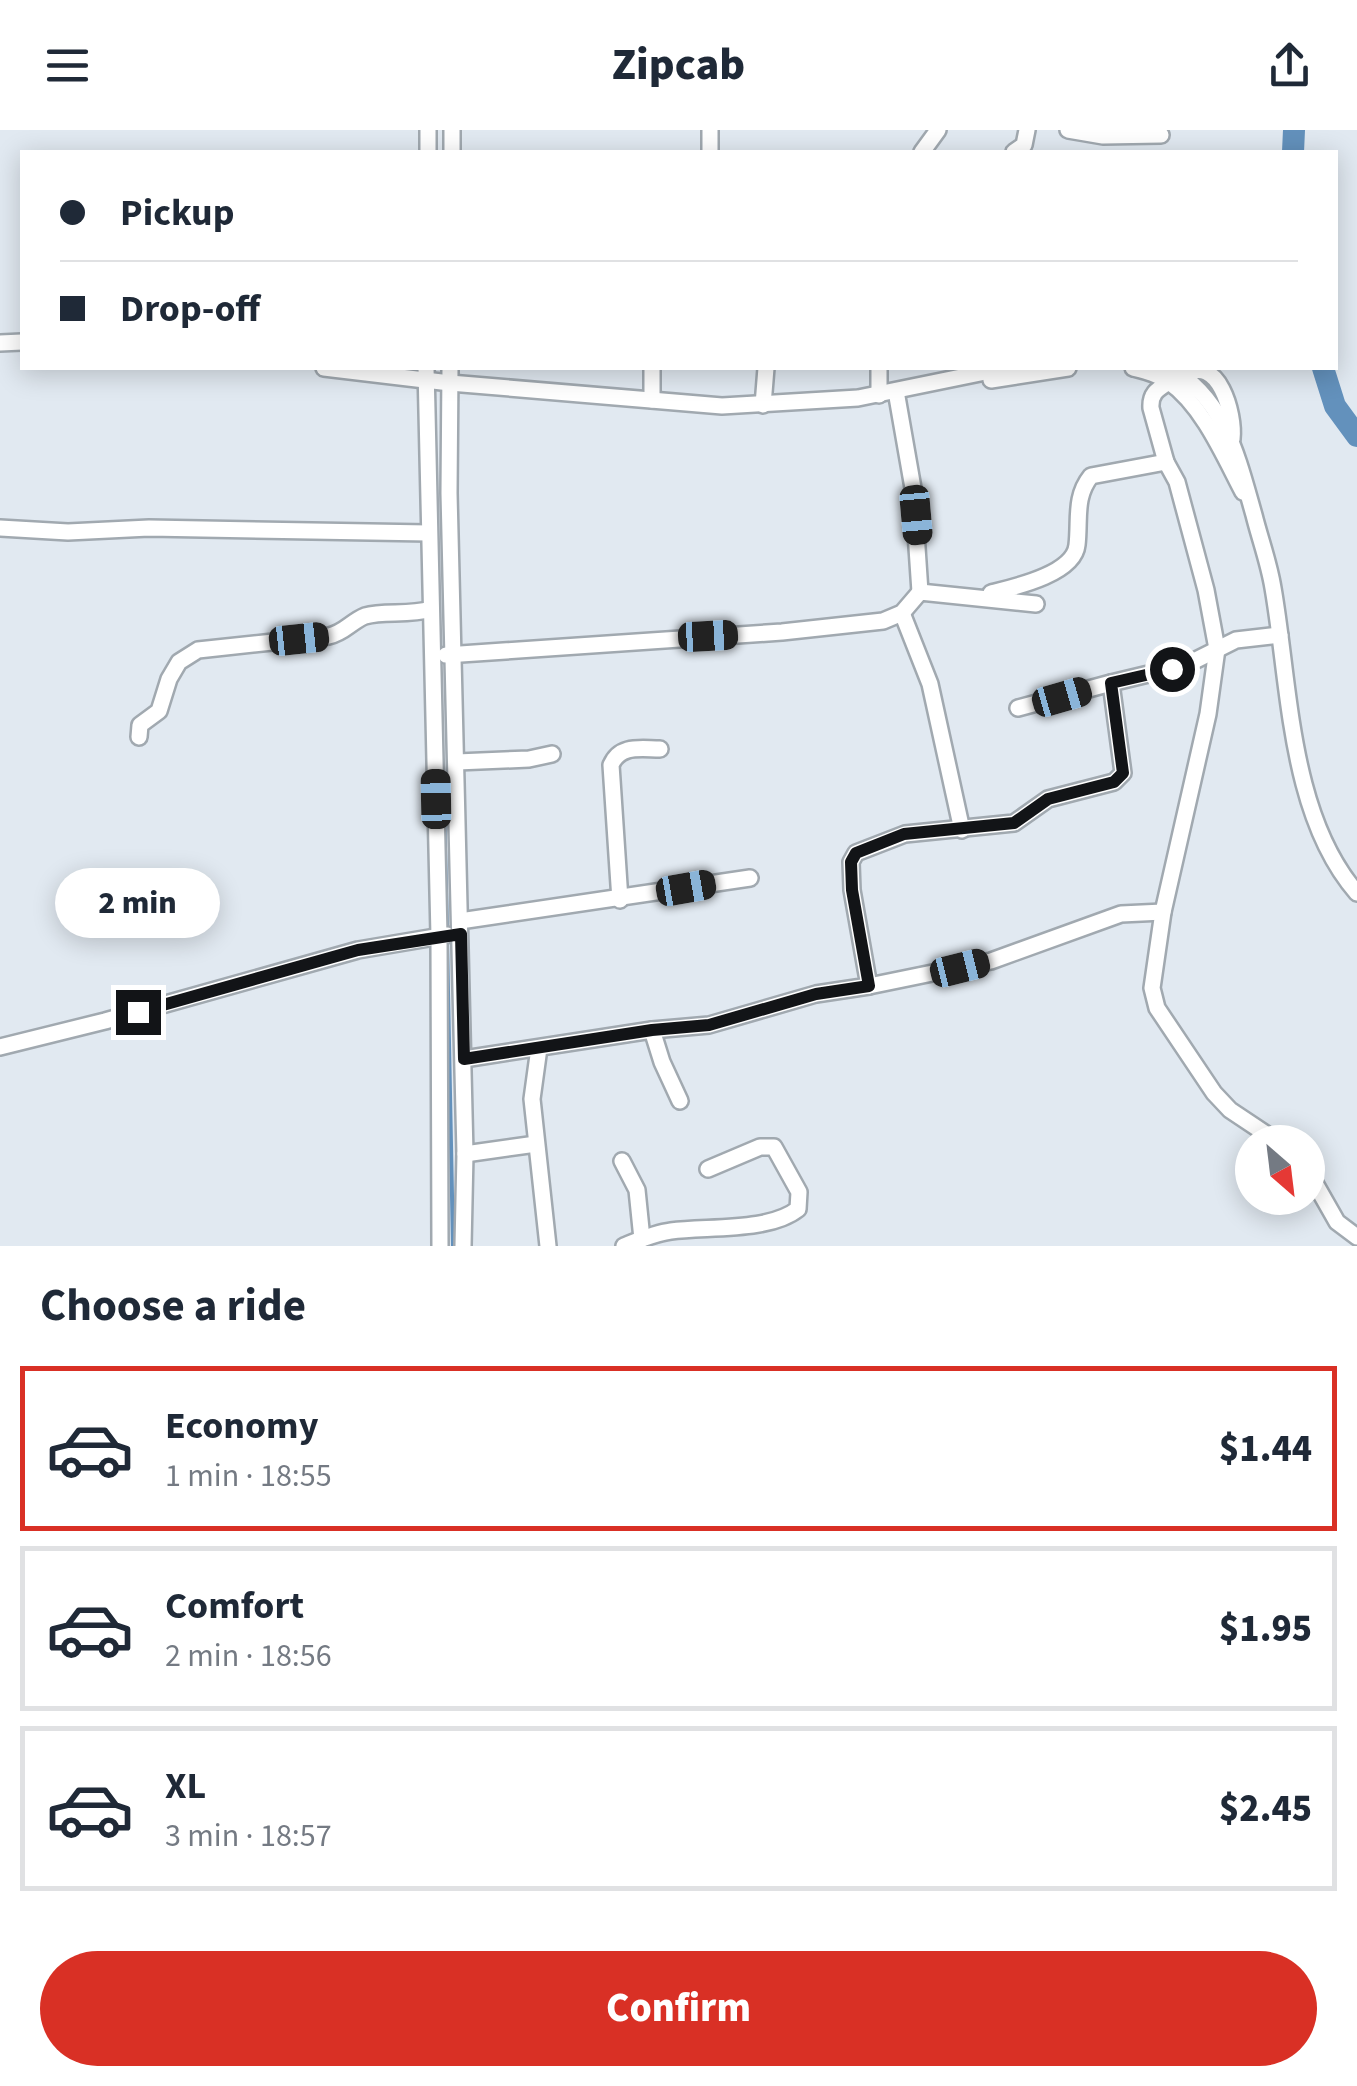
<!DOCTYPE html>
<meta charset="utf-8">
<style>
:root{--surface:#fff;--page:#f6f6f7;--text:#1f2937;--muted:#747a83;--line:#e0e1e3;--accent:#d93025}
body{margin:0;font-family:"Source Sans 3",sans-serif;background:var(--page);color:var(--text);height:100vh;display:flex;flex-direction:column;font-size:38px;white-space:nowrap}
*{box-sizing:border-box;margin:0}
p{font-size:32px;color:var(--muted)}
.icon{flex:none;width:55px;height:55px;fill:none;stroke:currentColor;stroke-width:2;stroke-linecap:round;stroke-linejoin:round}
.map{position:relative;height:1116px;overflow:hidden}
.details{display:flex;flex-direction:column;background:var(--surface);flex:1}
.details>*{flex:none}
.hud{position:absolute;left:20px;top:20px;width:1318px;height:220px;border-radius:0px;box-shadow:0 5px 25px #0003;display:grid;align-content:center;height:220px;padding:0 40px;background:var(--surface)}
.needle{width:65px;rotate:152deg}
.fabs{position:absolute;left:1235px;top:995px;display:grid;gap:20px}
.fabs a{display:grid;place-items:center;width:90px;height:90px;border-radius:50%;background:var(--surface);box-shadow:0 5px 25px #0003;font-size:50px}
.end{position:absolute;width:45px;height:45px;margin:-22px;border:12px solid #121417;background:#fff;box-shadow:0 0 0 5px #fff}
.from{border-radius:50%}
.bubble{position:absolute;height:70px;border-radius:35px;background:var(--surface);box-shadow:0 5px 25px #0003;font-size:32px;font-weight:800;line-height:70px;text-align:center}
.car{position:absolute;width:30px;height:60px;margin:-30px -15px;border-radius:12px;box-shadow:0 0 8px 2px #0007;background:linear-gradient(#222 24%,#8ab4d8 0 40%,#222 0 76%,#8ab4d8 0 86%,#222 0)}
.hud b{display:flex;align-items:center;gap:35px;height:95px;font-size:38px}
.hud b+b{border-top:2px solid var(--line)}
.hud i{width:25px;height:25px;background:var(--text)}
ul{padding:0;list-style:none}
li{display:flex;align-items:center;gap:30px;height:165px;margin:0 20px 15px;padding:0 20px;border:5px solid var(--line);border-radius:0px}
li div{flex:1}
li b{display:block;font-size:38px}
li em{font-style:normal;font-weight:800}
li.selected{border-color:var(--accent)}
li>.icon{width:90px;height:90px;stroke-width:1.5}
h2{padding:0 40px;font-size:45px;line-height:120px}
.primary-button{display:flex;gap:20px;margin-top:auto;padding:20px 40px}
.primary-button a{flex:1;height:115px;border-radius:60px;background:var(--accent);color:#fff;font-size:40px;font-weight:800;line-height:115px;text-align:center}
header{display:flex;justify-content:space-between;align-items:center;height:130px;padding:0 40px;background:var(--surface);font-size:45px;font-weight:800}
.map>svg:first-child{display:block}
.lines{fill:none;stroke-linecap:round;stroke-linejoin:round}
.stream{stroke:#6391bc;stroke-width:4}
.river{stroke:#6391bc;stroke-width:22}
.minor-casing{stroke:#a1a9b0;stroke-width:20}
.minor{stroke:#fff;stroke-width:15}
.route{stroke:#121417;stroke-width:12}
</style>
<header><svg class="icon" aria-label="menu" viewBox="0 0 24 24"><path d="M4 6h16M4 12h16M4 18h16"/></svg>Zipcab<svg class="icon" aria-label="share" viewBox="0 0 24 24"><path d="M12 15V3M7 8l5-5 5 5M5 13v7h14v-7"/></svg></header>
<div class="map">
<svg width="1357" height="1116" viewBox="0 0 1357 1116">
<rect width="100%" height="100%" fill="#e1e9f1"/>
<g class="lines">
<g class="stream">
<polyline points="436,22 436,0"/>
<polyline points="443,636 447,801"/>
<polyline points="447,811 453,1116"/>
</g>
<g class="river">
<polyline points="1293,22 1294,0"/>
<polyline points="1323,238 1335,276 1357,306"/>
</g>
<defs>
<g id="minor">
<polyline points="1068,0 1103,6 1161,5"/>
<polyline points="428,22 428,0"/>
<polyline points="452,22 452,0"/>
<polyline points="710,22 710,0"/>
<polyline points="922,22 938,0"/>
<polyline points="1014,22 1024,15 1027,0"/>
<polyline points="0,213 22,212"/>
<polyline points="324,238 450,253 722,276 858,268 1005,238"/>
<polyline points="426,238 439,806 440,1116"/>
<polyline points="450,238 449,363 465,1024 463,1116"/>
<polyline points="879,238 879,265"/>
<path d="M1133 238C1145 241 1158 244 1169 252 1203 276 1224 326 1243 362"/>
<path d="M1170 238C1225 268 1238 329 1254 385 1260 409 1269 433 1273 458 1290 555 1289 685 1357 763"/>
<path d="M1184 246C1218 222 1235 284 1232 309"/>
<polyline points="991,250 1068,238"/>
<path d="M1169 252C1158 259 1150 263 1151 278L1166 332 1177 352 1206 460 1217 519 1208 584 1163 782 1152 858 1157 878 1214 963 1230 980 1278 1012"/>
<polyline points="896,261 913,358 920,462"/>
<polyline points="652,270 652,238"/>
<polyline points="763,275 766,238"/>
<polyline points="0,398 68,402 149,398 428,403"/>
<path d="M991 463C1015 457 1074 444 1077 415 1080 390 1074 367 1091 346L1166 332"/>
<polyline points="902,483 930,554 962,700"/>
<polyline points="446,525 782,502 883,491 902,483 920,462 1036,474"/>
<polyline points="1018,578 1111,553"/>
<path d="M139 607 140 595 159 581 169 549 179 532 198 520 329 506C344 503 352 491 365 486 384 480 408 486 431 479"/>
<polyline points="457,632 529,629 552,624"/>
<path d="M620 770 611 635C620 614 641 619 660 619"/>
<polyline points="460,791 750,748"/>
<polyline points="869,856 991,831 1121,784 1163,782"/>
<polyline points="652,900 662,932 680,971"/>
<polyline points="0,917 105,891 358,820 447,805"/>
<polyline points="539,918 532,969 548,1116"/>
<polyline points="464,929 652,900 709,895 816,864 869,856 852,760 851,732 856,723 905,704 1014,693 1048,669 1114,652 1123,643 1111,553 1186,535 1236,510 1280,505"/>
<polyline points="465,1024 536,1014"/>
<polyline points="622,1031 637,1060 642,1109"/>
<polyline points="1308,1041 1337,1092 1357,1107"/>
<path d="M624 1116C639 1110 655 1103 671 1101 707 1096 769 1102 798 1079L799 1062 774 1017H760L708 1039"/>
</g>
</defs>
<use href="#minor" class="minor-casing"/>
<use href="#minor" class="minor"/>
</g>
<g class="lines">
<polyline class="route" points="138,882 358,820 461,804 464,929 652,900 709,895 816,864 869,856 852,760 851,732 856,723 904,704 1014,693 1048,669 1114,652 1123,643 1111,553 1172,539"/>
</g>
</svg>
<div class="fabs">
<a><svg class="needle" viewBox="-14 -14 28 28"><path d="M0-13l5 13h-10z" fill="#e53935"/><path d="M0 13l5-13h-10z" fill="#747a83"/></svg></a>
</div>
<i class="end from" style="left:1172px;top:539px"></i>
<i class="end" style="left:138px;top:882px"></i>
<div class="bubble" style="left:55px;top:738px;width:165px">2 min</div>
<i class="car" style="left:916px;top:385px;rotate:175deg"></i>
<i class="car" style="left:708px;top:506px;rotate:87deg"></i>
<i class="car" style="left:299px;top:509px;rotate:84deg"></i>
<i class="car" style="left:1062px;top:567px;rotate:74deg"></i>
<i class="car" style="left:436px;top:669px;rotate:359deg"></i>
<i class="car" style="left:686px;top:758px;rotate:80deg"></i>
<i class="car" style="left:960px;top:838px;rotate:76deg"></i>
<div class="hud">
<b><i class="from"></i>Pickup</b>
<b><i></i>Drop-off</b>
</div>
</div>
<section class="details">
<h2>Choose a ride</h2>
<ul>
<li class="selected"><svg class="icon" aria-label="car" viewBox="0 0 24 24"><path d="M5 17H2v-5l4-1 3-4h7l3 4 3 1v5h-3M9 17h6M6 11h13"/><circle cx="7" cy="17" r="2"/><circle cx="17" cy="17" r="2"/></svg><div><b>Economy</b><p>1 min · 18:55</p></div><em>$1.44</em></li>
<li><svg class="icon" aria-label="car" viewBox="0 0 24 24"><path d="M5 17H2v-5l4-1 3-4h7l3 4 3 1v5h-3M9 17h6M6 11h13"/><circle cx="7" cy="17" r="2"/><circle cx="17" cy="17" r="2"/></svg><div><b>Comfort</b><p>2 min · 18:56</p></div><em>$1.95</em></li>
<li><svg class="icon" aria-label="car" viewBox="0 0 24 24"><path d="M5 17H2v-5l4-1 3-4h7l3 4 3 1v5h-3M9 17h6M6 11h13"/><circle cx="7" cy="17" r="2"/><circle cx="17" cy="17" r="2"/></svg><div><b>XL</b><p>3 min · 18:57</p></div><em>$2.45</em></li>
</ul>
<div class="primary-button"><a>Confirm</a></div>
</section>
